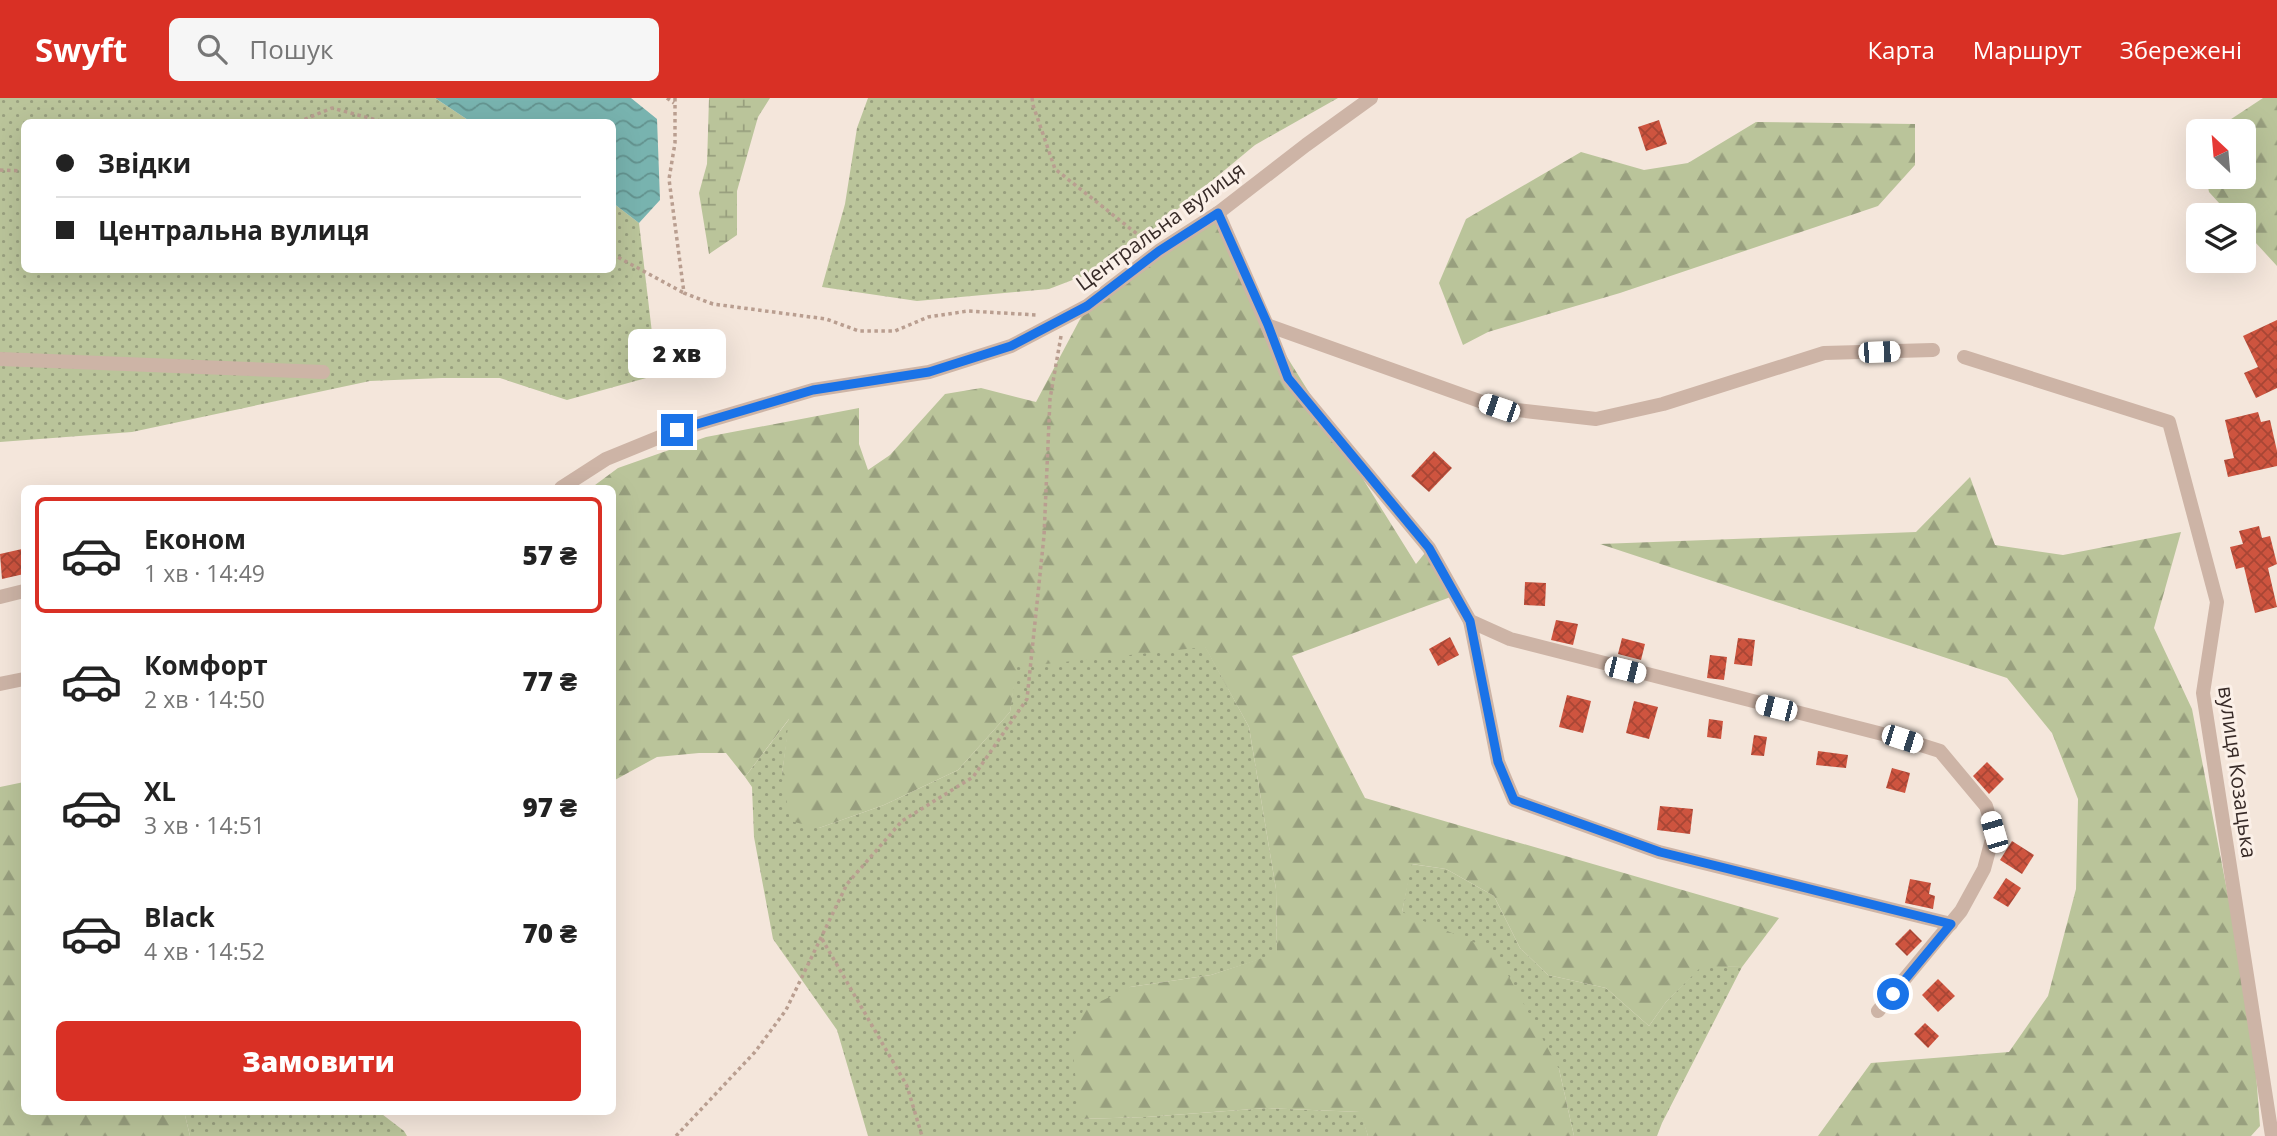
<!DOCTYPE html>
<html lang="uk">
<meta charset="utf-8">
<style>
:root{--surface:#fff;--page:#f6f6f6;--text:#222;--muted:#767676;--line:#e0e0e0;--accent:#d93025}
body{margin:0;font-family:"Open Sans",sans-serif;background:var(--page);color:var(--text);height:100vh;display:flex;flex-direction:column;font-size:26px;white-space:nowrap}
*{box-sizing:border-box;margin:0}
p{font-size:23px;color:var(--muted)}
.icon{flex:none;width:38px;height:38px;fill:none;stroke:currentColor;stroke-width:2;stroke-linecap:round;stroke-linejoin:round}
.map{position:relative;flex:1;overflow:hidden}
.drawer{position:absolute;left:21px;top:387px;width:595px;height:630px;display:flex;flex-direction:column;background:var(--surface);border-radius:10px;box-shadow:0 7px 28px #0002}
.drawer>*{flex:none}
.top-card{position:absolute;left:21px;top:21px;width:595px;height:154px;border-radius:10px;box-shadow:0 7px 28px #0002;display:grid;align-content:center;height:154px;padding:0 35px;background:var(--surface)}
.needle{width:46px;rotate:334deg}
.fabs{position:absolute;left:2186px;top:21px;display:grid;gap:14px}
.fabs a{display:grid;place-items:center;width:70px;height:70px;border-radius:10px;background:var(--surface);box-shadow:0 7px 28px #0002;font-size:35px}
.end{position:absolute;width:32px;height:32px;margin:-16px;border:9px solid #1a73e8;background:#fff;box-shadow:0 0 0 4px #fff}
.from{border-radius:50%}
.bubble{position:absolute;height:49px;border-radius:10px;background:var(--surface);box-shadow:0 7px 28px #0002;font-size:23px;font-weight:800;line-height:49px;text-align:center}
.car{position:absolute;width:21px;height:42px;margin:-21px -10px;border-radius:9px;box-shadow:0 0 5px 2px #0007;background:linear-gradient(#fff 24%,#345 0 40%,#fff 0 76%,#345 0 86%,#fff 0)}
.top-card b{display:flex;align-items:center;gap:24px;height:66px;font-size:26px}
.top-card b+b{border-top:2px solid var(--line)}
.top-card i{width:18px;height:18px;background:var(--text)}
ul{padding:12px 0 0;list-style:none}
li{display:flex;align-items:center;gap:21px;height:116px;margin:0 14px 10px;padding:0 21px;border:4px solid transparent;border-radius:10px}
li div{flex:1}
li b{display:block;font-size:26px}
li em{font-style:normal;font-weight:800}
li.on{border-color:var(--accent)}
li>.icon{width:63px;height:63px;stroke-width:1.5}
.cta{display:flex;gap:14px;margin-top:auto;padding:14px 35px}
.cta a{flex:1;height:80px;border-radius:10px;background:var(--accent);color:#fff;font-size:28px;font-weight:800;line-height:80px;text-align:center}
header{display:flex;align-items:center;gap:42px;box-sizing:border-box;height:98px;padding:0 35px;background:var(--accent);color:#fff}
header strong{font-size:33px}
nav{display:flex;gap:38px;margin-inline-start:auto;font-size:24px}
.search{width:490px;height:63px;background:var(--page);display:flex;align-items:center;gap:18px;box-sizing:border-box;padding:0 24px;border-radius:10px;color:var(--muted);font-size:26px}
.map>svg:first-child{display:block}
.grass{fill:url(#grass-dots)}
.forest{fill:url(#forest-firs)}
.wetland{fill:url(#wetland-marsh)}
.water{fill:url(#water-waves)}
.building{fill:url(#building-cross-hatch)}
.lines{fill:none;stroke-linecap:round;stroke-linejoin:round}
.path{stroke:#b99e90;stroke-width:3.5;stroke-dasharray:3.5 3.5;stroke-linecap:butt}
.minor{stroke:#cdb4a6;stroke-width:14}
.route{stroke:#1a73e8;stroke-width:9}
.labels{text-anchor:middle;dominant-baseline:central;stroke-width:6;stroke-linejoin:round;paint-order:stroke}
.street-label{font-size:21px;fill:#382b28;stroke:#fbf0e8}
</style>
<header>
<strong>Swyft</strong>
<div class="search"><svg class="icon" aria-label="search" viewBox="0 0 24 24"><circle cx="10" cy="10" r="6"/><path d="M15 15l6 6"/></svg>Пошук</div>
<nav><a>Карта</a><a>Маршрут</a><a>Збережені</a></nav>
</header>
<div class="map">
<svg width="2277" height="1038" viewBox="0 0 2277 1038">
<defs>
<pattern id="grass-dots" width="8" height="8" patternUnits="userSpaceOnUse" patternTransform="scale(1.75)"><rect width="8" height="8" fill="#bac49a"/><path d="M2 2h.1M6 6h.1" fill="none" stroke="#989f7e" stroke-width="1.8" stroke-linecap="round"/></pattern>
<pattern id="forest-firs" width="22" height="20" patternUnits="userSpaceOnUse" patternTransform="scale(1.75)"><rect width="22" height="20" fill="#bac49a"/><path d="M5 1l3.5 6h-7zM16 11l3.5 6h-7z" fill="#989f7e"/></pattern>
<pattern id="wetland-marsh" width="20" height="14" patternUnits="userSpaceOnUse" patternTransform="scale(1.75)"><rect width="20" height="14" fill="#bac49a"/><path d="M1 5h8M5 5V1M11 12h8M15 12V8" fill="none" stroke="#989f7e"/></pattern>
<pattern id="water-waves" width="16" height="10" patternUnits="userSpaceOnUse" patternTransform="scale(1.75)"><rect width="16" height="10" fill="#78b3af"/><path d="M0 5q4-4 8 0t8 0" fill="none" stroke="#63928e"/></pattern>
<pattern id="building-cross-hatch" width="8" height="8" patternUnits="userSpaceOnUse" patternTransform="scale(1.75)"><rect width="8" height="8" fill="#ce543f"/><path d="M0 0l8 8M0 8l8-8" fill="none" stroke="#a84635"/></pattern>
</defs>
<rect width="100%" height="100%" fill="#f4e6db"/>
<g class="grass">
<polygon points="0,0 435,0 471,24 24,24 24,172 612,172 613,105 639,125 657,277 567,302 500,280 442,280 370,283 132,334 0,344"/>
<polygon points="868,0 1338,0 1255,47 1109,168 1049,191 917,203 822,189 845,106 857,30"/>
<polygon points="1205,548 1249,629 1276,791 1277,856 1211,877 1130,889 1080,1021 1146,1019 1267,1010 1361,1014 1368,1038 868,1038 837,932 773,841 754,739 752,689 745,679 790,620 782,676 819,730 884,707 958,672 1010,614 1016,568"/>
<polygon points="1411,766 1446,771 1494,798 1520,850 1548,877 1606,890 1649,928 1666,904 1702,867 1742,869 1662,1025 1657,1038 1574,1038 1559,971 1402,814"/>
<polygon points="184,1013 378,1013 404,1033 407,1038 190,1038"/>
</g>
<g class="forest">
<polygon points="2263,0 2277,0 2277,168 2244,132 2244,117 2230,117 2209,94 2206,79 2244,79 2244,33 2213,33"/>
<polygon points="1756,24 1915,26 1915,67 1878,108 1620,195 1488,234 1463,247 1439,185 1466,121 1581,54 1644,72 1688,65"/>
<polygon points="1218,115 1267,227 1416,466 1429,450 1456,497 1292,558 1365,700 1779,820 1742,869 1702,868 1666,904 1649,928 1606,890 1548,877 1520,850 1494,798 1446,771 1412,766 1402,814 1495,853 1559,971 1574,1038 1368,1038 1360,1014 1267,1010 1146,1019 1080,1021 1072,947 1083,912 1130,889 1211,877 1277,855 1276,791 1249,629 1205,549 1017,569 1010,614 958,672 884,707 819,730 790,723 782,676 789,621 745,679 726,655 699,655 657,659 613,683 612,390 591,390 618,370 706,339 859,310 859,346 868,372 890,357 945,296 981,290 1036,304 1087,208"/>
<polygon points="1970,379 1995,447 2063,457 2181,434 2154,530 2192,611 2252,922 2260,1028 2251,1038 1818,1038 1871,965 2009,954 2048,898 2076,791 2078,701 2052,635 2007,580 1600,446 1916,434"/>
<polygon points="24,684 24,1013 184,1013 190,1038 0,1038 0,689"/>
</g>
<polygon class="wetland" points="709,0 770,0 758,19 737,93 737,137 709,156 699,95 707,66"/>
<polygon class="water" points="435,0 631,0 657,21 660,102 639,125 613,105 612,24 471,24"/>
<g class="building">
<polygon points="1659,22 1667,46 1646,53 1638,29"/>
<polygon points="2277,222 2277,290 2256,300 2244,275 2258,269 2243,238"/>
<polygon points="2258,314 2261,324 2270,322 2277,353 2277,368 2228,379 2224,362 2234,360 2225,322"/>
<polygon points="1434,353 1452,370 1429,394 1411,378"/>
<polygon points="2259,428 2262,440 2270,438 2277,466 2268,470 2277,509 2255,515 2244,469 2236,471 2230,449 2243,446 2239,433"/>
<polygon points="22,451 24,476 2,481 0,456"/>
<polygon points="1525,484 1546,485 1545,508 1524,507"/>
<polygon points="1556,522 1578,526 1573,547 1551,542"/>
<polygon points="1450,539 1459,557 1438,568 1429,551"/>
<polygon points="1622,540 1645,546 1641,562 1618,556"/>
<polygon points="1738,540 1755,542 1752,568 1734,566"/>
<polygon points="1710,557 1727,559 1724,582 1707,580"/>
<polygon points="1567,597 1591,603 1583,635 1559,629"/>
<polygon points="1634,603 1658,609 1649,641 1626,635"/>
<polygon points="1709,621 1723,623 1721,641 1707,639"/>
<polygon points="1754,637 1767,639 1764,658 1751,657"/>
<polygon points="1818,653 1848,657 1846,670 1816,667"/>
<polygon points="1987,664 2004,681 1989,696 1973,678"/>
<polygon points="1892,670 1910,675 1905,695 1886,690"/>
<polygon points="1660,708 1693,711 1690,736 1657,732"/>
<polygon points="2012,743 2034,757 2022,776 2000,762"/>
<polygon points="2006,780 2021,790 2008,809 1993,800"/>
<polygon points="1910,781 1931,785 1929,796 1935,798 1933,811 1905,805"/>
<polygon points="1910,831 1922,843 1907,858 1895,846"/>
<polygon points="1938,881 1955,898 1938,914 1922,897"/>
<polygon points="1925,925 1939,938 1928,950 1914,936"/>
</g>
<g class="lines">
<g class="path">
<polyline points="667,0 674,5"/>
<polyline points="675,0 675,45 669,81 684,195 713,206 826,221 859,233 895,233 928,219 968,213 1037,217"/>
<polyline points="1032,0 1033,7 1055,71 1146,143"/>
<polyline points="298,24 332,10 384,24"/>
<polyline points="0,72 24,73"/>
<polyline points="612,156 684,195"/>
<polyline points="822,841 907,988 922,1038"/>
<polyline points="676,1038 755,954 786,912 847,786 902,723 973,679 1027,601 1044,438 1050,301 1061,238"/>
</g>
<g class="minor">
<polyline points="1218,115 1267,227 1288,280 1429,450 1470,523 1510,541 1902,641 1940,653 1986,708 1994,734 1984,771 1961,813 1878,913"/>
<polyline points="1267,227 1499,310 1596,321 1663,306 1824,255 1933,252"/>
<polyline points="1964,259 2169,324 2217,504 2203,595 2272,1038"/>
<polyline points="0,261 323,274"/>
<polyline points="561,390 606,361 677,332 813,292 929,274 1011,248 1087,208 1159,153 1218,115 1306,47 1371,0"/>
<polyline points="0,499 24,493"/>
<polyline points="1470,523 1498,664 1514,702 1659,754 1951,826"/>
<polyline points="0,586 24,581"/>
</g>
</g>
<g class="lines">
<polyline class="route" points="677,332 813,292 929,274 1011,248 1087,208 1159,153 1218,115 1268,227 1288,280 1429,450 1470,523 1498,664 1514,702 1660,754 1951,826 1893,896"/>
</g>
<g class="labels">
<g class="street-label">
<text transform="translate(1160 128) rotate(-36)">Центральна вулиця</text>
<text transform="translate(2238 674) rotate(82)">вулиця Козацька</text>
</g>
</g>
</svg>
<div class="fabs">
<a><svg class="needle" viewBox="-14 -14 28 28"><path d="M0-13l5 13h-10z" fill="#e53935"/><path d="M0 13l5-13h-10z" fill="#767676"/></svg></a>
<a><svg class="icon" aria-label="layers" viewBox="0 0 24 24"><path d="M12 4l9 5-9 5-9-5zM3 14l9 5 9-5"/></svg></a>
</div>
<i class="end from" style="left:1893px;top:896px"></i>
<i class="end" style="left:677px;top:332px"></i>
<div class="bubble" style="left:628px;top:231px;width:98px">2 хв</div>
<i class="car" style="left:1879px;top:254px;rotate:88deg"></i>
<i class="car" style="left:1499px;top:310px;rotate:289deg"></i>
<i class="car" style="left:1625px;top:572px;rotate:104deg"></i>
<i class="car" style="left:1776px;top:610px;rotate:284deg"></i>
<i class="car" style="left:1902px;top:641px;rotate:108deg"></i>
<i class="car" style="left:1994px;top:734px;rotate:344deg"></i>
<div class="top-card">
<b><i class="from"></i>Звідки</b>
<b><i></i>Центральна вулиця</b>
</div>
<section class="drawer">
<ul>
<li class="on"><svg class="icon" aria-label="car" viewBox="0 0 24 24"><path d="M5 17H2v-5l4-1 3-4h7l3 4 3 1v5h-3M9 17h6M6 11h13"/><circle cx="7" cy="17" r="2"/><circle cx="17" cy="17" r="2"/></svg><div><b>Економ</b><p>1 хв · 14:49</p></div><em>57 ₴</em></li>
<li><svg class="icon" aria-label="car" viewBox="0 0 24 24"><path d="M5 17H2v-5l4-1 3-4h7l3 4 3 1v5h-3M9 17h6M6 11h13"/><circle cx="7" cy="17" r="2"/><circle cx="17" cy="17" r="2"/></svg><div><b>Комфорт</b><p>2 хв · 14:50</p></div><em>77 ₴</em></li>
<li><svg class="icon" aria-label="car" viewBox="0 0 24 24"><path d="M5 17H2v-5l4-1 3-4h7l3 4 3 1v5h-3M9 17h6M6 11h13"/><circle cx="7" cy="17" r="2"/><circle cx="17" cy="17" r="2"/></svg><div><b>XL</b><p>3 хв · 14:51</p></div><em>97 ₴</em></li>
<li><svg class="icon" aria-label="car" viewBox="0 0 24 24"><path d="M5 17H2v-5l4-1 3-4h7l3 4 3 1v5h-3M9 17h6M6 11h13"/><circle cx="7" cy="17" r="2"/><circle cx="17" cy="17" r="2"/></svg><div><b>Black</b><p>4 хв · 14:52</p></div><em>70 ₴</em></li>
</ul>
<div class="cta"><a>Замовити</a></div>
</section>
</div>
